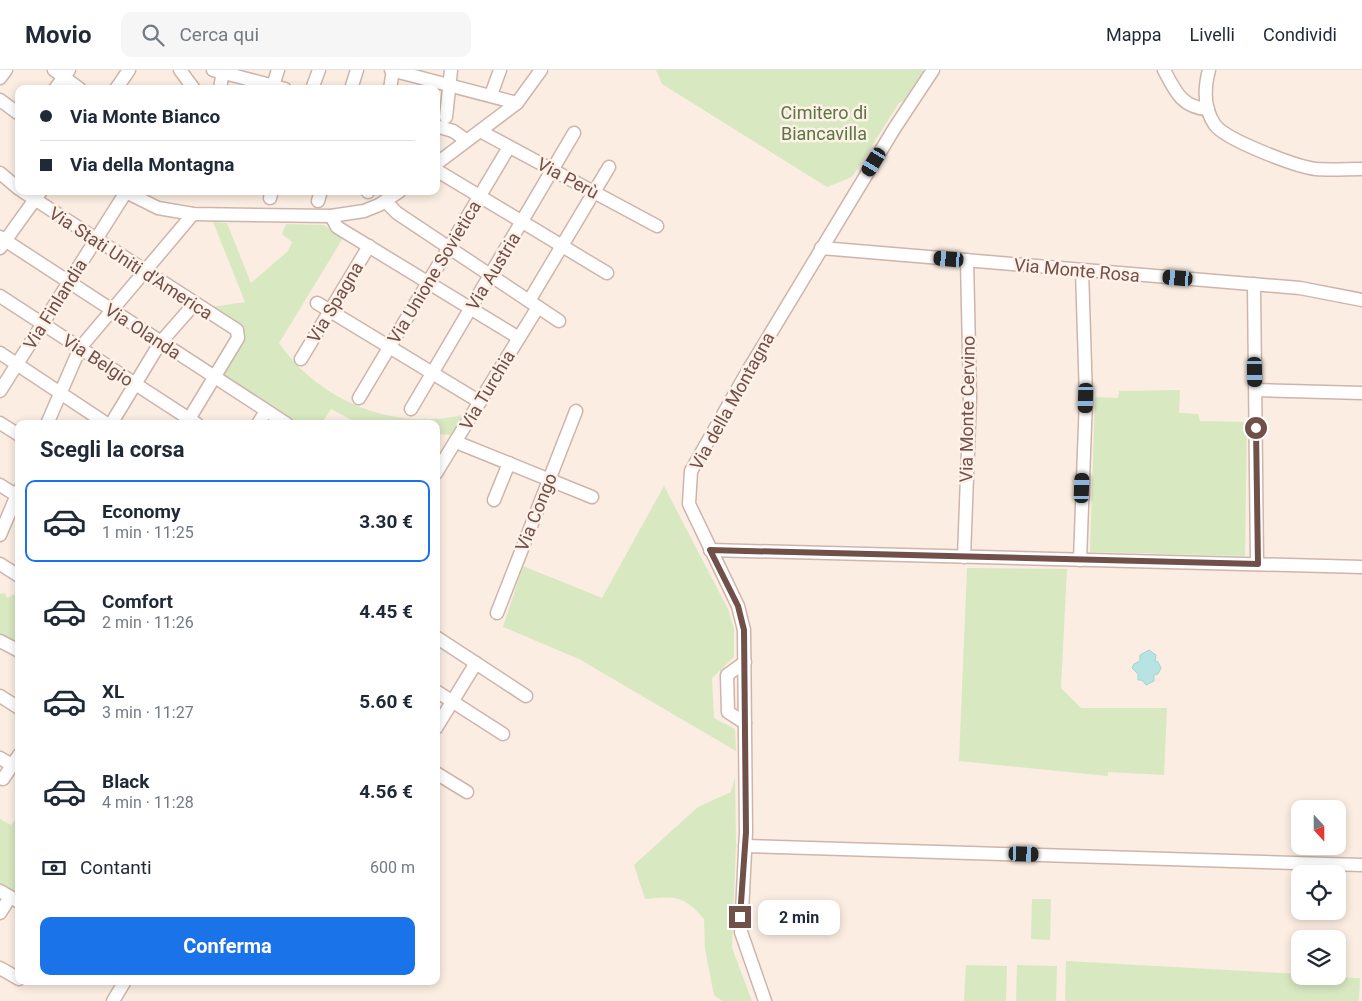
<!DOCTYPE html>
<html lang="it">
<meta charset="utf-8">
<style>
:root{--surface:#fff;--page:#f6f6f7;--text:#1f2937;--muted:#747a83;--line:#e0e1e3;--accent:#1a73e8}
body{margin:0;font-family:Roboto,sans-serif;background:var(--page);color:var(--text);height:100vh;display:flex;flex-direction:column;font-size:19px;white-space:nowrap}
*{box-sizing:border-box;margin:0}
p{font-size:16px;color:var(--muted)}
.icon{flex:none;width:28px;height:28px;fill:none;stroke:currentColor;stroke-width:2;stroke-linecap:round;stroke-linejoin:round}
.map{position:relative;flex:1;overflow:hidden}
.details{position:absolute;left:15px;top:350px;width:425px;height:565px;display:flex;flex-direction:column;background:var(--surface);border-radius:10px;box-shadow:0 2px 8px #0003}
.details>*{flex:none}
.hud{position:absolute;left:15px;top:15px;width:425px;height:110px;border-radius:10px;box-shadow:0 2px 8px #0003;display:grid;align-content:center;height:110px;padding:0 25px;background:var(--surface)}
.needle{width:32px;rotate:159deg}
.fabs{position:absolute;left:1291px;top:730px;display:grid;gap:10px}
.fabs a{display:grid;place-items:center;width:55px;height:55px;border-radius:10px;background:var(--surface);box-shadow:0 2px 8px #0003;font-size:25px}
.end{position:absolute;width:22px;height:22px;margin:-11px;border:6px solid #715049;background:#fff;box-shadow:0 0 0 2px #fff}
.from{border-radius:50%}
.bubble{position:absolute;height:35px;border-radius:10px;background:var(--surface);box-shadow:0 2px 8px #0003;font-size:16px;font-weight:700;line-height:35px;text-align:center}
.car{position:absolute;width:15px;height:30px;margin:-15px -8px;border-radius:6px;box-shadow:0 0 4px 1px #0007;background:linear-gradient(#222 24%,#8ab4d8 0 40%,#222 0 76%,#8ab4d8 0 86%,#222 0)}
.hud b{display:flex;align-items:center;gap:18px;height:48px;font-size:19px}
.hud b+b{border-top:1px solid var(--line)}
.hud i{width:12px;height:12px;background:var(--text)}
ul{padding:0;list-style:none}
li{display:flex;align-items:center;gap:15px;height:82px;margin:0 10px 8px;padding:0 15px;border:2px solid transparent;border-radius:10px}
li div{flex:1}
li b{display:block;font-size:19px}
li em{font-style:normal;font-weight:700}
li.active{border-color:var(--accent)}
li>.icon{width:45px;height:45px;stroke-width:1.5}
h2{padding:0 25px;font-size:22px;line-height:60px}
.pay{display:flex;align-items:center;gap:12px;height:55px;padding:0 25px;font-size:19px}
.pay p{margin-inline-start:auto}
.primary-button{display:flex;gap:10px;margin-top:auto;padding:10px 25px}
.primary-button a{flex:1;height:58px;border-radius:10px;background:var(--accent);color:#fff;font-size:20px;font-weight:700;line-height:58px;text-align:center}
header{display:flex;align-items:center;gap:30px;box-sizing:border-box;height:70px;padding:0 25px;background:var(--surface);border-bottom:1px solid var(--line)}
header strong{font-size:24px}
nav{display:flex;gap:28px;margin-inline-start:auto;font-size:18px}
.search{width:350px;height:45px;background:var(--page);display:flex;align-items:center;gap:12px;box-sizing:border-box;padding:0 18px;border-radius:10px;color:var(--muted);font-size:19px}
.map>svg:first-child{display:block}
.green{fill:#d8e8c1}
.water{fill:#b7e4e2;stroke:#9ed5d4}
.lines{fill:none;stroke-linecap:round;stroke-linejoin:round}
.minor-casing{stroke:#ceb5ac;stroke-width:15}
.minor{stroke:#fff;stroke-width:12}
.route{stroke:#715049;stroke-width:6}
.labels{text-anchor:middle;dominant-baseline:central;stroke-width:5;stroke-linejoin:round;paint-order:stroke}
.park-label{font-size:18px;fill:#5b7742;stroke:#fef1e7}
.street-label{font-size:18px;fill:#715049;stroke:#fef1e7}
</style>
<header>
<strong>Movio</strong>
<div class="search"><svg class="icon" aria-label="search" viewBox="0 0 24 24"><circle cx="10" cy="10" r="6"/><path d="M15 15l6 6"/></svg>Cerca qui</div>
<nav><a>Mappa</a><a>Livelli</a><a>Condividi</a></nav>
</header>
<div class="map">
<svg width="1362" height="931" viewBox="0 0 1362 931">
<rect width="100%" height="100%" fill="#fbede1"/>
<g class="green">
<polygon points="656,0 924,0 906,30 899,33 852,107 827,117 662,14"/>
<path d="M213 152 227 153 251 213 288 181 292 172 282 164 286 154 324 155 343 168 279 273C319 331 393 361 462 345L453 365 436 364V354H359L331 339 321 354H298L222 304 244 270 242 259 212 237 245 232Z"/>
<polygon points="1180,320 1179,343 1198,344 1200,351 1247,352 1245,486 1090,482 1095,327 1118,328 1119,321"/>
<polygon points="664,416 728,539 734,559 734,587 712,608 714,648 735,659 736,681 579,589 503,557 523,496 602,528"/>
<polygon points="967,498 1067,499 1061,618 1081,638 1167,638 1164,705 1108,702 1108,706 959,691"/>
<polygon points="19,522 19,575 0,564 0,524 5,523 7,528"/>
<path d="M735 707 736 774 732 878 752 931H722L714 925 705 879 704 849C684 825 675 826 645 829L634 795 698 737 731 722Z"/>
<polygon points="19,744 19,827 0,816 0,749 11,755"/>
<polygon points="1032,829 1051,829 1050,870 1031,869"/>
<polygon points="1066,891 1300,904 1300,906 1360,908 1359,931 1065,931"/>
<polygon points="966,895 1007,896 1006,931 964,931"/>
<polygon points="1017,895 1057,896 1056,931 1016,931"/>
</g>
<polygon class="water" points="1149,580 1156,585 1155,591 1158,592 1161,598 1158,604 1154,605 1154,611 1146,615 1142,610 1138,610 1138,604 1132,598 1134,594 1140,591 1140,585"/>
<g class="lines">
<defs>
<g id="minor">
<polyline points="54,0 80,19"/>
<polyline points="180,0 194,19"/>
<polyline points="213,0 285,19"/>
<polyline points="391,0 517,33"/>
<path d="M1164 0C1175 21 1182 38 1208 39"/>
<path d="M1209 0C1204 19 1203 38 1215 55 1226 70 1297 97 1316 99 1331 100 1347 99 1362 99"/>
<polyline points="0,8 6,0"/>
<polyline points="55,19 69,0"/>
<polyline points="116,19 129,0"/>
<polyline points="220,19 223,0"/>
<polyline points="272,19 278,0"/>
<polyline points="312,19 319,0"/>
<polyline points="351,19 357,0"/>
<polyline points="390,19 393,0"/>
<polyline points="491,25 500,0"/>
<polyline points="0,30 19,44"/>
<polyline points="446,47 451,0"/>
<polyline points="436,56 453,61 466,70"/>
<polyline points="480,61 657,156"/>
<polyline points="436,94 517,33 541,0"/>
<polyline points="436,100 607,203"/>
<polyline points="0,103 19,119"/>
<polyline points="22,121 237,260 238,268 186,354"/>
<polyline points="124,121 158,138 193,144 331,146 364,141 379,135 400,121"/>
<polyline points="368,122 368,121"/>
<polyline points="270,128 272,121"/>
<polyline points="318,131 321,121"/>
<polyline points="385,131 397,143 559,251"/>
<polyline points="331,146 337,157 519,268"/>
<polyline points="0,167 287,354"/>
<polyline points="0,178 41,121"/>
<polyline points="821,178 1300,218 1362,230"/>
<polyline points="1254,214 1257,494"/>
<polyline points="0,226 197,354"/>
<polyline points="529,231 609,97"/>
<polyline points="317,233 480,332"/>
<polyline points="0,283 107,354"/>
<polyline points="301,289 369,176"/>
<polyline points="1256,320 1362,323"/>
<polyline points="0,321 126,122"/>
<polyline points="359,328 509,77"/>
<polyline points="411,339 574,63"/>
<polyline points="0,353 19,365"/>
<polyline points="47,354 80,278 193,144"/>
<polyline points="111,354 160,273 195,233"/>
<polyline points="258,354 266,341"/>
<polyline points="456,372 592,427"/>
<polyline points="436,403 538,237"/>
<polyline points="0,415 19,427"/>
<polyline points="494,430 509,393"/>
<polyline points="0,465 19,420"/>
<polyline points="710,480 1362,497"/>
<polyline points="964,487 970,327 967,190"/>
<polyline points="1080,490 1086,328 1082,200"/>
<polyline points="0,494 19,506"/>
<polyline points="497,543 576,341"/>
<polyline points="436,567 526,626"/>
<polyline points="0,571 19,581"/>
<polyline points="745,592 727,605 728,642 745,653"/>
<polyline points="436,621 503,664"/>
<polyline points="0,626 19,638"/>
<polyline points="436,658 476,593"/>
<polyline points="0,688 12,695"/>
<polyline points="436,703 467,722"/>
<polyline points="3,709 19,685"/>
<polyline points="745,776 1362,795"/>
<polyline points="0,821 19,832"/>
<polyline points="0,843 10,827"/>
<polyline points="0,898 19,909"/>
<polyline points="113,931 125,911"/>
<polyline points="765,931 741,862 746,762 744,560 738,536 689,434 691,401 749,299 894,59 933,0"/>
</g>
</defs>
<use href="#minor" class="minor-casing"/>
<use href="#minor" class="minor"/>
</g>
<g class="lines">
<polyline class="route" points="740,847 746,762 744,560 738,536 710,480 1258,494 1256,358"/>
</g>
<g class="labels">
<g class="park-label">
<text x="824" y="42">Cimitero di<tspan x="824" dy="21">Biancavilla</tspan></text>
</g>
<g class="street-label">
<text transform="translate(568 108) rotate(28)">Via Perù</text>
<text transform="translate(131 193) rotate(33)">Via Stati Uniti d'America</text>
<text transform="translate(1077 200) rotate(5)">Via Monte Rosa</text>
<text transform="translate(493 201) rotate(-59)">Via Austria</text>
<text transform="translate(434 202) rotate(-59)">Via Unione Sovietica</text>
<text transform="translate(335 232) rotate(-59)">Via Spagna</text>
<text transform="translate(55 234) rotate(-58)">Via Finlandia</text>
<text transform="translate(143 261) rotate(33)">Via Olanda</text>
<text transform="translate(98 290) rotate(33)">Via Belgio</text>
<text transform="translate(487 320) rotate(-59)">Via Turchia</text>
<text transform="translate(732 331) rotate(-61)">Via della Montagna</text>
<text transform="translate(967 339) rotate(-89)">Via Monte Cervino</text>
<text transform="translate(536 442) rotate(-68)">Via Congo</text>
</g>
</g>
</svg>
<div class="fabs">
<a><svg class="needle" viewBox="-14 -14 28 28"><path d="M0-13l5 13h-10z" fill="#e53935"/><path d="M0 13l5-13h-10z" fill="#747a83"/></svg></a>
<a><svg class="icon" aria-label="locate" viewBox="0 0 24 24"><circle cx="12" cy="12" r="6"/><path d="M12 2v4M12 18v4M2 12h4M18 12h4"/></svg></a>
<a><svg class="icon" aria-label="layers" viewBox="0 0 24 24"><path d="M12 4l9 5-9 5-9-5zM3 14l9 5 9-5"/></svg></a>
</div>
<i class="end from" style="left:1256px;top:358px"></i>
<i class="end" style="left:740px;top:847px"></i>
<div class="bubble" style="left:758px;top:830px;width:82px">2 min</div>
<i class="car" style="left:874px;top:92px;rotate:211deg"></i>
<i class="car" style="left:949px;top:189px;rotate:275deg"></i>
<i class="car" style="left:1178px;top:208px;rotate:275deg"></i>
<i class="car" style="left:1255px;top:302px;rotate:179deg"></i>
<i class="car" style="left:1086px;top:328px;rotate:182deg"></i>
<i class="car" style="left:1082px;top:418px;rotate:2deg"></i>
<i class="car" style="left:1024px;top:784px;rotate:92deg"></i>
<div class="hud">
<b><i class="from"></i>Via Monte Bianco</b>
<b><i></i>Via della Montagna</b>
</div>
<section class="details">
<h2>Scegli la corsa</h2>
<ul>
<li class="active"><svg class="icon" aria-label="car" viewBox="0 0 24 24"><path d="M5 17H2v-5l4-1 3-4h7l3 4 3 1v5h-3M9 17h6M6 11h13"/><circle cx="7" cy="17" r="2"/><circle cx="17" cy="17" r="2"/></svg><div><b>Economy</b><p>1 min · 11:25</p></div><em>3.30 €</em></li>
<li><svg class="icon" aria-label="car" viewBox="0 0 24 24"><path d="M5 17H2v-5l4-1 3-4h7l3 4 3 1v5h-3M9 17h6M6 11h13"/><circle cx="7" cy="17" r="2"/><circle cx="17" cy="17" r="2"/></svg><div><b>Comfort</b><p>2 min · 11:26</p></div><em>4.45 €</em></li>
<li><svg class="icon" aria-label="car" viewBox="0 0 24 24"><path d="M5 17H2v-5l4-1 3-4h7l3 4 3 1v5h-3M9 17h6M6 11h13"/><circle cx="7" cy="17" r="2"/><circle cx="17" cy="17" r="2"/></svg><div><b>XL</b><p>3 min · 11:27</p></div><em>5.60 €</em></li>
<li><svg class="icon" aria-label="car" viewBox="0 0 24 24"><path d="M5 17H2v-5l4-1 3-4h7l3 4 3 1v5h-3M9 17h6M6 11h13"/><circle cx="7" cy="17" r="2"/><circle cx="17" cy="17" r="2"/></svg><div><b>Black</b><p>4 min · 11:28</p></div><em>4.56 €</em></li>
</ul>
<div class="pay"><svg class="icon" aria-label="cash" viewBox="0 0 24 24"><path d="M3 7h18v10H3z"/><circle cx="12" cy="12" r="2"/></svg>Contanti<p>600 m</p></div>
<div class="primary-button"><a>Conferma</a></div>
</section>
</div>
